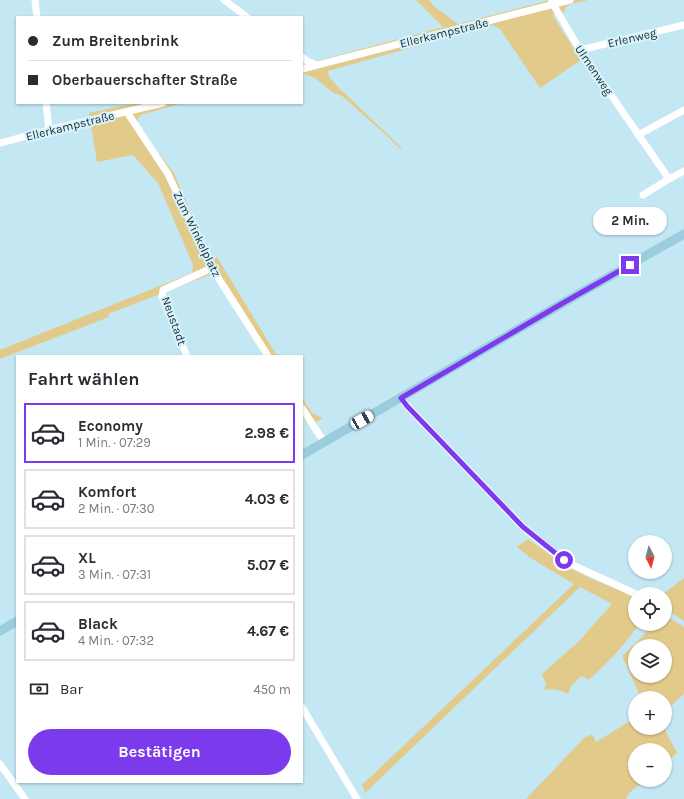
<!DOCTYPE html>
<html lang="de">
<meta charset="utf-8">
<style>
:root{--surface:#fff;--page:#f7f7f7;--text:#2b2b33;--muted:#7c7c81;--line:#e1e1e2;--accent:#7c3aed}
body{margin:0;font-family:Karla,sans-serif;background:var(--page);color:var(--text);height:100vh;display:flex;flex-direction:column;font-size:15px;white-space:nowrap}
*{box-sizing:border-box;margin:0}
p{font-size:13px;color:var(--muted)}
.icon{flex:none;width:22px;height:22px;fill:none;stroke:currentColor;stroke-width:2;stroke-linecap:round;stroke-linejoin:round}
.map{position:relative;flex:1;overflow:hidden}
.drawer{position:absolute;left:16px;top:355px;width:287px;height:428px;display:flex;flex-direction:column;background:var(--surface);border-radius:0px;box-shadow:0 1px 3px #0004}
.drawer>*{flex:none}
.banner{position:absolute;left:16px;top:16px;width:287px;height:88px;border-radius:0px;box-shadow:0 1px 3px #0004;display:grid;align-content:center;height:88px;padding:0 12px;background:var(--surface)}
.needle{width:26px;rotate:174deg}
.fabs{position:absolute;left:628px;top:535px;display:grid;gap:8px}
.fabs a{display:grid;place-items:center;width:44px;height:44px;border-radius:50%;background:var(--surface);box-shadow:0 1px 3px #0004;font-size:20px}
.end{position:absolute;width:18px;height:18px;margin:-9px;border:5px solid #7c3aed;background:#fff;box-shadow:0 0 0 2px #fff}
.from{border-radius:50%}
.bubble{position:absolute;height:28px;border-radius:14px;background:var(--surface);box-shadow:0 1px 3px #0004;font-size:13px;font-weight:700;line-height:28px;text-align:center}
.car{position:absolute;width:12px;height:24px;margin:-12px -6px;border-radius:5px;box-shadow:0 0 3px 1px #0007;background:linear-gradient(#fff 24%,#345 0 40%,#fff 0 76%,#345 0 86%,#fff 0)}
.banner b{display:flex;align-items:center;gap:14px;height:38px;font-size:15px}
.banner b+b{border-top:1px solid var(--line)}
.banner i{width:10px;height:10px;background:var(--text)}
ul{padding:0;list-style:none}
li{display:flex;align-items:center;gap:12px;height:60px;margin:0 8px 6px;padding:0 4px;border:2px solid var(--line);border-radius:0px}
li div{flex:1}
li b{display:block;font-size:15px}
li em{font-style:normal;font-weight:700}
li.active{border-color:var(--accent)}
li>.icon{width:36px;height:36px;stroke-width:1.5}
h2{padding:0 12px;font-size:18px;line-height:48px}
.pay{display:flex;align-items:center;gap:10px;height:44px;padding:0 12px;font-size:15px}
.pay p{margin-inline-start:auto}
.button{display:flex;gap:8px;margin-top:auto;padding:8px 12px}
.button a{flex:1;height:46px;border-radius:24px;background:var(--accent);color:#fff;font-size:16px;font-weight:700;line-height:46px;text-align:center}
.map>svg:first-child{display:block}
.green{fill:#e2ca8b;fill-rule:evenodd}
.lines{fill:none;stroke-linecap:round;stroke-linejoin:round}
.minor{stroke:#fff;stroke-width:7}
.major{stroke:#9ccdde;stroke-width:9}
.route{stroke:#7c3aed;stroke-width:5}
.labels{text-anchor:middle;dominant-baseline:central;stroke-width:4;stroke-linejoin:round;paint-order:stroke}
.street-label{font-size:12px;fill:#212e33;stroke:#d7f3fd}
</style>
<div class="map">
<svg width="684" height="799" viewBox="0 0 684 799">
<rect width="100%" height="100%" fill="#c4e7f4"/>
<g class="green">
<polygon points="416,0 429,0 435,7 458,24 550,0 588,0 571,4 566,7 562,16 552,14 581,60 540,88 500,29 492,25 328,71 329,77 339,88 401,147 401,149 385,134 342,96 332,92 315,78 304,74 302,75 302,65 443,27"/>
<polygon points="139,103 182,103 141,115 138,118 138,123 143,133 174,173 211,260 217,257 277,356 264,356 212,274 108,314 109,317 0,359 0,350 192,273 193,265 158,183 133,155 97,162 89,113 116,107"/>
<polygon points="302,397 312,413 323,418 309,426 302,416"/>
<path d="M528 539C548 554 569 568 592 579 606 585 621 590 635 597V624H640L619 650 589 680 582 676 572 685 568 694C559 690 555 688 544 690L546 684 542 674 579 641 612 604 580 587 365 793 362 785 574 584 529 557 517 547Z"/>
<polygon points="684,578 684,621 665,609 665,594 663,594"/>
<path d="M665 615 684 627V694L665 711V698H641L622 656 643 636 651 624H665ZM635 646H665V676H635Z"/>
<polygon points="635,718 635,728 664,728 677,753 665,763 665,750 635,750 635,780 645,780 629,793 626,799 526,799 584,738 592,734 596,742"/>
</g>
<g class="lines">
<g class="minor">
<polyline points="35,0 37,17"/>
<polyline points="224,0 247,17"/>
<polyline points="552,1 553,4 580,50 669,179 643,195"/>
<polyline points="580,50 684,25"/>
<polyline points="302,57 307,61 317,65"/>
<polyline points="302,69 570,0"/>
<polyline points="46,103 49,130"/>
<polyline points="127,112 168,174 212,268 268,356"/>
<polyline points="638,135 684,110"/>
<polyline points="0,143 49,130 163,103"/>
<polyline points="669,179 684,171"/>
<polyline points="187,356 162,297 163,290 212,268"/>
<polyline points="401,398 407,406 523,527 564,561 636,594"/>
<polyline points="302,408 324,442"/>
<polyline points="302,707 357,799"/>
<polyline points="0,764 25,799"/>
</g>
<g class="major">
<polyline points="302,455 563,303 684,234"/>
<polyline points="0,631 17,621"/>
</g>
</g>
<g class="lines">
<polyline class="route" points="564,560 523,527 407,406 401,398 563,303 630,265"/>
</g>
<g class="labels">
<g class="street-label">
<text transform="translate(444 33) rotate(-14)">Ellerkampstraße</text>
<text transform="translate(632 38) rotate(-13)">Erlenweg</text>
<text transform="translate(594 70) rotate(56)">Ulmenweg</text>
<text transform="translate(70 126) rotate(-14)">Ellerkampstraße</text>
<text transform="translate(197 234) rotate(64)">Zum Winkelplatz</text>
<text transform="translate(174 321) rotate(70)">Neustadt</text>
</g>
</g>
</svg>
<div class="fabs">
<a><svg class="needle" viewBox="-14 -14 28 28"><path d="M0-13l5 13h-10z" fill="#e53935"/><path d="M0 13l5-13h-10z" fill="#7c7c81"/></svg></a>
<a><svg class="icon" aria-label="locate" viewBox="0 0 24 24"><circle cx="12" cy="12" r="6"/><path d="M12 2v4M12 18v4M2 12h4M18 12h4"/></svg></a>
<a><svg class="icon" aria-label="layers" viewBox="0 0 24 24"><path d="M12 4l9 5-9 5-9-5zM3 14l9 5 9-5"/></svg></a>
<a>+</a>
<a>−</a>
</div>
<i class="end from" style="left:564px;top:560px"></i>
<i class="end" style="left:630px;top:265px"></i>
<div class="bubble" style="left:593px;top:207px;width:74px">2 Min.</div>
<i class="car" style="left:362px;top:420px;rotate:60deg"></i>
<div class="banner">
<b><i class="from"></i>Zum Breitenbrink</b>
<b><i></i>Oberbauerschafter Straße</b>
</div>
<section class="drawer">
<h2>Fahrt wählen</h2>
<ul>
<li class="active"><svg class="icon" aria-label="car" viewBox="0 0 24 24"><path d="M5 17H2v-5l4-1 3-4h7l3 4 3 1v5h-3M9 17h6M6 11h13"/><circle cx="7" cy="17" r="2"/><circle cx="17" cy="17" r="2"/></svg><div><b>Economy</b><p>1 Min. · 07:29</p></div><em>2.98 €</em></li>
<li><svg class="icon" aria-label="car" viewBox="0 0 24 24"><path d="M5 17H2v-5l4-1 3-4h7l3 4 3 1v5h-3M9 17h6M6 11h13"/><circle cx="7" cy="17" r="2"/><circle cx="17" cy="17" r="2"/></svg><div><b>Komfort</b><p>2 Min. · 07:30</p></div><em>4.03 €</em></li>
<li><svg class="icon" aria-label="car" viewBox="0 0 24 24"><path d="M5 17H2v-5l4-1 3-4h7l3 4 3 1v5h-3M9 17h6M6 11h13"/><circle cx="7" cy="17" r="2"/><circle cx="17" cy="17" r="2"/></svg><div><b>XL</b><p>3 Min. · 07:31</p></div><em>5.07 €</em></li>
<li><svg class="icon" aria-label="car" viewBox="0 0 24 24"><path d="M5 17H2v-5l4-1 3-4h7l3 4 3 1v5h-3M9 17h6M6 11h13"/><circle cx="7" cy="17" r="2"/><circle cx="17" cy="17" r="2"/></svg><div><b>Black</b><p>4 Min. · 07:32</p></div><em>4.67 €</em></li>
</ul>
<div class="pay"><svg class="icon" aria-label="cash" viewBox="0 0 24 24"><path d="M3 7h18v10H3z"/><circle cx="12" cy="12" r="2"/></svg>Bar<p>450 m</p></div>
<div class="button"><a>Bestätigen</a></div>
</section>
</div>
